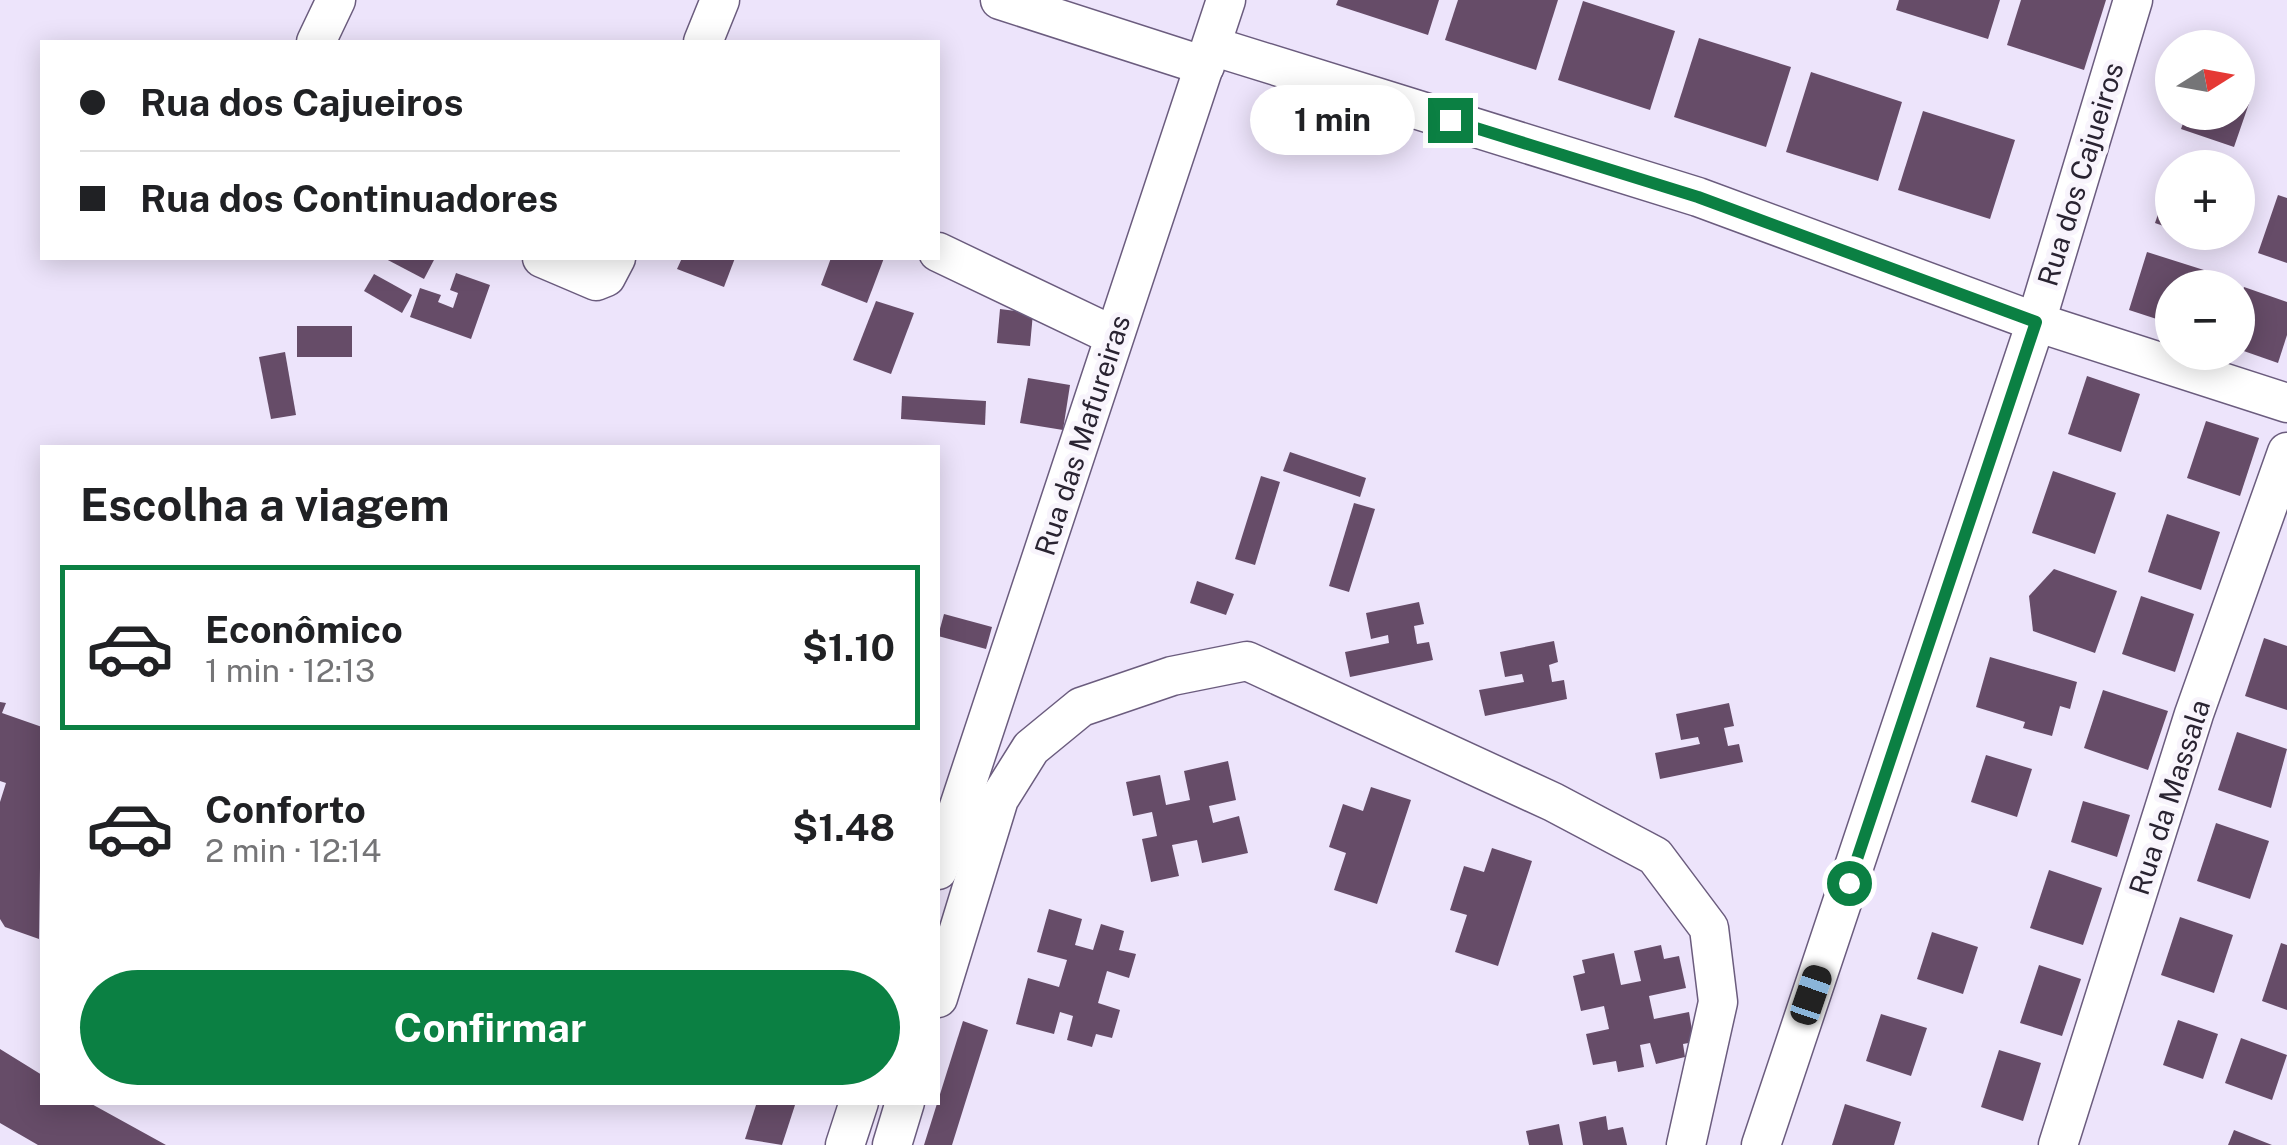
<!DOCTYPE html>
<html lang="pt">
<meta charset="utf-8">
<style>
:root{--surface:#fff;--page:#f2f2f2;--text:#202124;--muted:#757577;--line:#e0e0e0;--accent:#0b8043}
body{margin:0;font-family:"Public Sans",sans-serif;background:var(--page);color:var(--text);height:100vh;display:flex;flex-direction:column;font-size:38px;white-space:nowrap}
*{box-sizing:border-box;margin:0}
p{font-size:32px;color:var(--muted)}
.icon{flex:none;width:55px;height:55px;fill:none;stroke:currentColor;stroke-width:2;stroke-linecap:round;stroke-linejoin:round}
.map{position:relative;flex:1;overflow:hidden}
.drawer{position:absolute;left:40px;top:445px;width:900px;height:660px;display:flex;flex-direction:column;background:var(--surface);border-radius:0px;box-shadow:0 5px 25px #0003}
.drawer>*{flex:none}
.banner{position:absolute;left:40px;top:40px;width:900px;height:220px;border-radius:0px;box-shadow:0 5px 25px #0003;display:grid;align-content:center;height:220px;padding:0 40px;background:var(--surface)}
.needle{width:65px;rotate:79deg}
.controls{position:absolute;left:2155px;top:30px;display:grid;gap:20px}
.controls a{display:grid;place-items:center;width:100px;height:100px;border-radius:50%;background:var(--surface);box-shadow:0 5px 25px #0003;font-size:50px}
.end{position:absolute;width:45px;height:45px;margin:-22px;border:12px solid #0b8043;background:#fff;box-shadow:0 0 0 5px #fff}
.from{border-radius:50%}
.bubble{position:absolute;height:70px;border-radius:35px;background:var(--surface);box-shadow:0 5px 25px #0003;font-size:32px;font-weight:700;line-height:70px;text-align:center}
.car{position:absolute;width:30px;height:60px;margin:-30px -15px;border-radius:12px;box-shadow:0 0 8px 2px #0007;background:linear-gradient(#222 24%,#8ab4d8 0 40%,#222 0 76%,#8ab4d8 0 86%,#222 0)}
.banner b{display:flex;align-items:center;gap:35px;height:95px;font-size:38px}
.banner b+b{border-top:2px solid var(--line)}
.banner i{width:25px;height:25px;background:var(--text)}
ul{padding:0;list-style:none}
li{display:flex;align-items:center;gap:30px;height:165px;margin:0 20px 15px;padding:0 20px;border:5px solid transparent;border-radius:0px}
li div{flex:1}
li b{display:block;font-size:38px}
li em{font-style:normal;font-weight:700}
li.current{border-color:var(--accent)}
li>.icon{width:90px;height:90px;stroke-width:1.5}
h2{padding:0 40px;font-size:45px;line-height:120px}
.action{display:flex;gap:20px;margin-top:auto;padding:20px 40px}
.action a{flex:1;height:115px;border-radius:60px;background:var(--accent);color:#fff;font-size:40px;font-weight:700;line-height:115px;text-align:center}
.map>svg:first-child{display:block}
.building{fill:#664c68}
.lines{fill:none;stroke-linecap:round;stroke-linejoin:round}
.minor-casing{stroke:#6b5c7e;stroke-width:41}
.minor{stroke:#fff;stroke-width:38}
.route{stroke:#0b8043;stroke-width:12}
.labels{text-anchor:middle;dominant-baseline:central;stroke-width:10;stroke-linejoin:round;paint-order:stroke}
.street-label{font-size:28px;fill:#292331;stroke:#f8f4fc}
</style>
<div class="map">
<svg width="2287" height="1145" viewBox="0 0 2287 1145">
<rect width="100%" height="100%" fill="#ede4fb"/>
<g class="building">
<polygon points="1338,0 1439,0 1428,35 1336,5"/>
<polygon points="1458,0 1558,0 1536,70 1445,40"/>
<polygon points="1899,0 2000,0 1988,39 1896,10"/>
<polygon points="2021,0 2106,0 2084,70 2007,45"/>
<polygon points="1583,1 1675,31 1650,110 1558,80"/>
<polygon points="1699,38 1791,67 1766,147 1674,117"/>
<polygon points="1811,72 1902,102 1878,181 1786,152"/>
<polygon points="2238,84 2254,89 2234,147 2181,129 2187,112 2238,112"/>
<polygon points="1923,111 2015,140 1990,219 1898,190"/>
<polygon points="2172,173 2172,229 2155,223"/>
<polygon points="2278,195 2287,198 2287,263 2258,253"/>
<polygon points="2147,252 2207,271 2202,288 2172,288 2172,324 2129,310"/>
<polygon points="384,258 435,258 424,279"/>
<polygon points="682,258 735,258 724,287 677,269"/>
<polygon points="831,258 884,258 867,303 821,285"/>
<polygon points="456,273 490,285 471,339 410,317 420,288 441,295 438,302 453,308 458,293 450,290"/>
<polygon points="374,274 412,295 402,313 364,291"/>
<polygon points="2244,287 2287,302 2287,335 2278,363 2238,349 2238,307"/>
<polygon points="876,301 914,313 891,374 853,360"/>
<polygon points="1000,309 1033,313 1030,346 997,343"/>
<rect x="297" y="326" width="55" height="31"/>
<polygon points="285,352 296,415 271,419 259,357"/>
<polygon points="2087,376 2140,394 2121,452 2068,434"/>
<polygon points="1028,378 1070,385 1063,430 1020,423"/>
<polygon points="902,396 986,401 985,425 901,419"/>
<polygon points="2206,421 2259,438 2240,496 2187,478"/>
<polygon points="1290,452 1366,478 1360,497 1283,471"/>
<polygon points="2053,471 2116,493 2095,554 2032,533"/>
<polygon points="1261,476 1280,482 1255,565 1235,559"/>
<polygon points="1354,503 1375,509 1349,592 1329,586"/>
<polygon points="2167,514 2220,532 2201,590 2148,572"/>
<polygon points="2054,569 2117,591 2095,653 2033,631 2029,596"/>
<polygon points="1197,581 1234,594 1226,615 1190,603"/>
<polygon points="2141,596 2194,614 2175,672 2122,654"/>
<polygon points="1419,602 1424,624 1414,626 1417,644 1429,642 1433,660 1350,677 1345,652 1389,643 1388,635 1371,639 1366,613"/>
<polygon points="944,614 992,627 986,649 938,636"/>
<polygon points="2264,638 2287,646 2287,710 2245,696"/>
<polygon points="1554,641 1558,662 1549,665 1552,682 1564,680 1567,699 1485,716 1479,690 1524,682 1522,674 1505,677 1500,652"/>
<polygon points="1990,657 2077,682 2070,709 2060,706 2052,736 2023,728 2025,722 1976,707"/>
<polygon points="2103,690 2168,711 2148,770 2084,748"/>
<polygon points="0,702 6,703 2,713 42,727 39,939 5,927 0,919 0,802 6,783 0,781"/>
<polygon points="1729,703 1734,726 1724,728 1728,746 1739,744 1743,762 1660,779 1655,753 1700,744 1698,737 1681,740 1676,714"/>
<polygon points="2237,732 2287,749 2271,808 2218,790"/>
<polygon points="1986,755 2032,769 2017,817 1971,802"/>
<polygon points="1228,761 1236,800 1209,806 1213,823 1239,816 1248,853 1202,863 1197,840 1172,845 1179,876 1151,882 1142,839 1157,836 1152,812 1133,816 1126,782 1160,775 1166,805 1190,800 1184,771"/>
<polygon points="1371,787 1411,800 1377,904 1334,890 1346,853 1329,847 1343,804 1363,811"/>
<polygon points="2083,801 2130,815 2117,857 2071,842"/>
<polygon points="2216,823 2269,841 2250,899 2197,881"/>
<polygon points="1492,848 1532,861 1498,966 1455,952 1467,915 1450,910 1464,866 1484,872"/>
<polygon points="2049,870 2102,888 2083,945 2030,928"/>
<polygon points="1049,909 1082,919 1075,945 1093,950 1101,924 1124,931 1119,950 1136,954 1129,978 1107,971 1098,1003 1120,1010 1112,1038 1096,1034 1092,1047 1067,1040 1073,1016 1060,1012 1054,1034 1016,1024 1028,978 1059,987 1067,960 1037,952"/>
<polygon points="2180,917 2233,935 2214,993 2161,975"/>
<polygon points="1932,932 1978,947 1963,994 1917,979"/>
<polygon points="2281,943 2287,945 2287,1010 2262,1001"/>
<polygon points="1661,945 1664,959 1679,956 1686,988 1649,996 1654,1019 1689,1012 1694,1042 1683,1044 1685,1057 1656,1064 1650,1043 1640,1045 1644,1067 1618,1072 1616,1061 1593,1065 1586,1034 1609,1029 1604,1006 1581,1011 1573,976 1585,973 1582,960 1614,953 1621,985 1641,981 1634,951"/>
<polygon points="2039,965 2081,979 2062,1036 2020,1023"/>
<polygon points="1881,1014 1927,1028 1911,1076 1866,1061"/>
<polygon points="2178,1020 2218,1034 2203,1079 2163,1065"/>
<polygon points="963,1021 988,1030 952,1145 924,1145"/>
<polygon points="2241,1038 2287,1055 2272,1100 2225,1083"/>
<polygon points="0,1049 42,1075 42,1102 88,1102 166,1145 38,1145 0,1123"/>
<polygon points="1999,1050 2041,1063 2023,1121 1981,1107"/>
<polygon points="757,1102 796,1102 782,1145 745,1139"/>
<polygon points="1845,1104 1901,1122 1894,1145 1832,1145"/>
<polygon points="1606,1116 1608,1130 1623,1127 1627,1145 1583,1145 1579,1122"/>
<polygon points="1559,1124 1563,1145 1529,1145 1526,1131"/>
<polygon points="2234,1130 2272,1145 2228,1145"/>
</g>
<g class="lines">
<defs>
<g id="minor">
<polyline points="1000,0 1205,66"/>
<polyline points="316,42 336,0"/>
<polyline points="703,42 720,0"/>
<polyline points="1212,46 1698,197 2036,322 2287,403"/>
<polyline points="938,252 1114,336"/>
<polyline points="542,258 596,281 606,277 616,258"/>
<polyline points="938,870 1226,0"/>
<polyline points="938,998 999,799 1031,748 1081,707 1172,676 1247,661 1553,802 1655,856 1709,928 1718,1002 1686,1145"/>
<polyline points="845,1145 859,1102"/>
<polyline points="892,1145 905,1102"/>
<polyline points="1761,1145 2036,322 2133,0"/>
<polyline points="2058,1145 2194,714 2287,452"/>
</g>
</defs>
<use href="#minor" class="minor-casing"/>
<use href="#minor" class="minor"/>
</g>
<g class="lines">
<polyline class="route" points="1450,120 1698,197 2036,322 1849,883"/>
</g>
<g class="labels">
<g class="street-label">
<text transform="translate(2080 174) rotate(-73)">Rua dos Cajueiros</text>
<text transform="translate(1082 435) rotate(-72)">Rua das Mafureiras</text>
<text transform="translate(2169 797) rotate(-72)">Rua da Massala</text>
</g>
</g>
</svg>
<div class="controls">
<a><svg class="needle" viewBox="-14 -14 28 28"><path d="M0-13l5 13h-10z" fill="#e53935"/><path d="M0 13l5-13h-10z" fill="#757577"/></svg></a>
<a>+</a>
<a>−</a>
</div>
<i class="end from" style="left:1849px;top:883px"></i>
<i class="end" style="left:1450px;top:120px"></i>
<div class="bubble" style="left:1250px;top:85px;width:165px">1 min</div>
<i class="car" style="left:1811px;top:995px;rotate:19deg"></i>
<div class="banner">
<b><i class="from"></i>Rua dos Cajueiros</b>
<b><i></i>Rua dos Continuadores</b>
</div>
<section class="drawer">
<h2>Escolha a viagem</h2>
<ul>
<li class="current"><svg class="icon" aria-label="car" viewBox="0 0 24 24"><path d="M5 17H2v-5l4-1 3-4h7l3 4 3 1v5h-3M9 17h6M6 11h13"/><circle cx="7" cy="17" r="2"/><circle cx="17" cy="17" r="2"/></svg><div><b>Econômico</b><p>1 min · 12:13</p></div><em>$1.10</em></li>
<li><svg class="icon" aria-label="car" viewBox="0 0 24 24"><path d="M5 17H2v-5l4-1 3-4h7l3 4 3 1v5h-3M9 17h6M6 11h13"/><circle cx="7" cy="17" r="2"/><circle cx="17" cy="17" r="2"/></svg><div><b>Conforto</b><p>2 min · 12:14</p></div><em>$1.48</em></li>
</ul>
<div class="action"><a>Confirmar</a></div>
</section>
</div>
